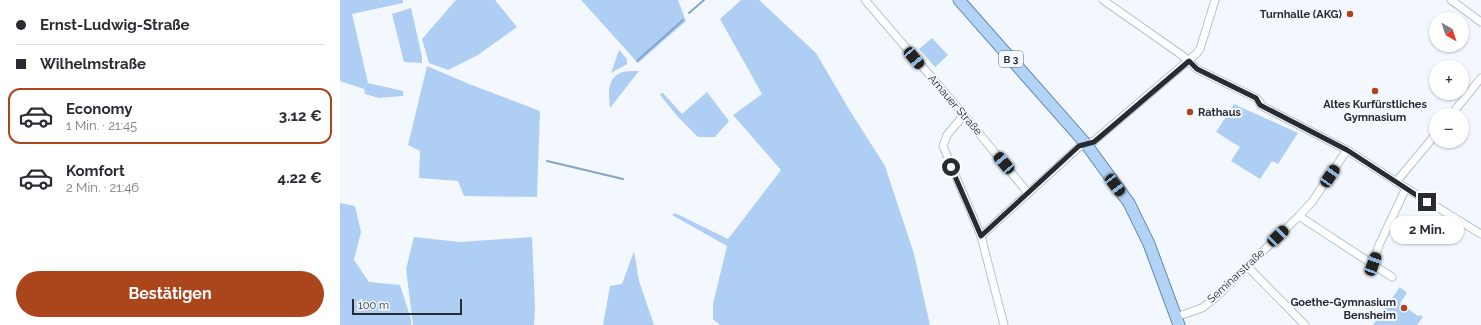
<!DOCTYPE html>
<html lang="de">
<meta charset="utf-8">
<style>
:root{--surface:#fff;--page:#f7f7f7;--text:#2b2b33;--muted:#7c7c81;--line:#e1e1e2;--accent:#ab451c}
body{margin:0;font-family:Raleway,sans-serif;background:var(--page);color:var(--text);height:100vh;display:flex;flex-direction:column;font-size:15px;white-space:nowrap}
*{box-sizing:border-box;margin:0}
p{font-size:13px;color:var(--muted)}
.icon{flex:none;width:22px;height:22px;fill:none;stroke:currentColor;stroke-width:2;stroke-linecap:round;stroke-linejoin:round}
.map{position:relative;flex:1;overflow:hidden}
.details{display:flex;flex-direction:column;background:var(--surface);width:340px}
.details>*{flex:none}
.hud{display:grid;align-content:center;height:88px;padding:0 16px;background:var(--surface)}
.needle{width:26px;rotate:141deg}
.controls{position:absolute;left:1089px;top:12px;display:grid;gap:8px}
.controls a{display:grid;place-items:center;width:40px;height:40px;border-radius:50%;background:var(--surface);box-shadow:0 1px 3px #0004;font-size:20px}
.scale{position:absolute;left:12px;bottom:10px;width:110px;box-sizing:border-box;padding-left:4px;border:2px solid #272c32;border-top:0;font-size:11px;line-height:14px;white-space:nowrap;color:#272c32;-webkit-text-stroke:3px #f3f8ff;paint-order:stroke}
.end{position:absolute;width:18px;height:18px;margin:-9px;border:5px solid #272c32;background:#fff;box-shadow:0 0 0 2px #fff}
.from{border-radius:50%}
.bubble{position:absolute;height:28px;border-radius:14px;background:var(--surface);box-shadow:0 1px 3px #0004;font-size:13px;font-weight:700;line-height:28px;text-align:center}
.car{position:absolute;width:12px;height:24px;margin:-12px -6px;border-radius:5px;box-shadow:0 0 3px 1px #0007;background:linear-gradient(#222 24%,#8ab4d8 0 40%,#222 0 76%,#8ab4d8 0 86%,#222 0)}
.hud b{display:flex;align-items:center;gap:14px;height:38px;font-size:15px}
.hud b+b{border-top:1px solid var(--line)}
.hud i{width:10px;height:10px;background:var(--text)}
ul{padding:0;list-style:none}
li{display:flex;align-items:center;gap:12px;height:56px;margin:0 8px 6px;padding:0 8px;border:2px solid transparent;border-radius:12px}
li div{flex:1}
li b{display:block;font-size:15px}
li em{font-style:normal;font-weight:700}
li.current{border-color:var(--accent)}
li>.icon{width:36px;height:36px;stroke-width:1.5}
.action{display:flex;gap:8px;margin-top:auto;padding:8px 16px}
.action a{flex:1;height:46px;border-radius:24px;background:var(--accent);color:#fff;font-size:16px;font-weight:700;line-height:46px;text-align:center}
main{display:flex;flex:1;min-height:0}
.map>svg:first-child{display:block}
.green{fill:#aecff3}
.lines{fill:none;stroke-linecap:round;stroke-linejoin:round}
.stream{stroke:#84a5c8;stroke-width:2}
.minor-casing{stroke:#b6c3d2;stroke-width:9}
.primary-casing{stroke:#6086ae;stroke-width:13}
.minor{stroke:#fff;stroke-width:7}
.primary{stroke:#b2d3f6;stroke-width:11}
.route{stroke:#272c32;stroke-width:5}
.poi-dot{fill:#ab451c;stroke:#f3f8ff;stroke-width:1.5}
.labels{text-anchor:middle;dominant-baseline:central;stroke-width:4;stroke-linejoin:round;paint-order:stroke}
.shield{fill:#f3f8ff;stroke:#646970;stroke-width:1}
.shield-label{font-size:10px;font-weight:bold;fill:#272c32}
.poi-label{font-size:11px;font-weight:bold;fill:#272c32;stroke:#f3f8ff;text-anchor:end}
.street-label{font-size:11px;fill:#272c32;stroke:#f3f8ff}
</style>
<main>
<section class="details">
<div class="hud">
<b><i class="from"></i>Ernst-Ludwig-Straße</b>
<b><i></i>Wilhelmstraße</b>
</div>
<ul>
<li class="current"><svg class="icon" aria-label="car" viewBox="0 0 24 24"><path d="M5 17H2v-5l4-1 3-4h7l3 4 3 1v5h-3M9 17h6M6 11h13"/><circle cx="7" cy="17" r="2"/><circle cx="17" cy="17" r="2"/></svg><div><b>Economy</b><p>1 Min. · 21:45</p></div><em>3.12 €</em></li>
<li><svg class="icon" aria-label="car" viewBox="0 0 24 24"><path d="M5 17H2v-5l4-1 3-4h7l3 4 3 1v5h-3M9 17h6M6 11h13"/><circle cx="7" cy="17" r="2"/><circle cx="17" cy="17" r="2"/></svg><div><b>Komfort</b><p>2 Min. · 21:46</p></div><em>4.22 €</em></li>
</ul>
<div class="action"><a>Bestätigen</a></div>
</section>
<div class="map">
<svg width="1141" height="325" viewBox="0 0 1141 325">
<rect width="100%" height="100%" fill="#f3f8ff"/>
<g class="green">
<polygon points="0,0 63,0 63,3 12,14 28,83 63,91 63,96 39,98 25,94 24,89 0,81"/>
<polygon points="116,0 155,0 177,27 138,55 108,70 89,63 82,39"/>
<polygon points="241,0 338,0 346,21 298,63"/>
<polygon points="401,0 419,0 476,53 507,106 545,166 574,254 590,325 380,325 373,319 373,304 387,246 332,215 335,213 388,239 441,170 393,115 422,94 380,19"/>
<polygon points="71,8 82,57 82,63 64,62 52,14"/>
<polygon points="592,38 608,55 595,67 579,49"/>
<polygon points="279,50 287,59 287,64 271,73"/>
<polygon points="87,66 129,84 200,111 197,197 124,196 118,181 79,178 80,151 68,145"/>
<path d="M299 71 270 108C269 96 266 80 280 73 285 71 294 71 299 71Z"/>
<polygon points="367,92 389,121 375,137 358,137 338,117 320,95 321,93 323,93 342,114"/>
<polygon points="894,104 958,133 938,164 932,161 920,179 891,161 900,147 876,132"/>
<polygon points="0,203 15,206 21,232 14,260 29,282 60,285 71,319 71,325 0,325"/>
<polygon points="74,237 120,242 192,237 195,306 194,325 73,325 66,269"/>
<polygon points="294,251 299,281 314,325 263,325 270,286 282,284"/>
<polygon points="1060,287 1067,293 1060,303 1078,316 1080,315 1083,317 1077,325 1033,325"/>
</g>
<g class="lines">
<g class="stream">
<polyline points="349,13 364,0"/>
<polyline points="297,61 343,20"/>
<polyline points="207,161 283,179"/>
</g>
<defs>
<g id="minor">
<polyline points="525,0 624,115 688,193"/>
<polyline points="763,0 843,56 857,69 916,98 920,102 920,105 1007,150 1066,188 1141,234"/>
<polyline points="1111,0 1141,22"/>
<polyline points="624,115 607,135 603,146 641,236 664,325"/>
<polyline points="1111,115 1141,78"/>
<polyline points="1056,182 1096,134"/>
<polyline points="959,216 1052,277"/>
<polyline points="641,236 739,147 754,141 856,54 860,49 875,0"/>
<polyline points="1033,264 1039,245 1066,188"/>
<polyline points="907,266 965,325"/>
<polyline points="836,317 862,308 874,299 959,216 972,202 1007,150"/>
</g>
<polyline id="primary" points="619,0 746,144 789,203 809,244 839,325"/>
</defs>
<use href="#minor" class="minor-casing"/>
<use href="#primary" class="primary-casing"/>
<use href="#minor" class="minor"/>
<use href="#primary" class="primary"/>
</g>
<g class="lines">
<polyline class="route" points="611,167 641,236 739,146 754,142 849,61 857,69 916,98 920,105 1007,150 1087,202"/>
</g>
<g class="poi-dot">
<circle cx="1010" cy="14" r="4"/>
<circle cx="1035" cy="91" r="4"/>
<circle cx="850" cy="112" r="4"/>
<circle cx="1064" cy="308" r="4"/>
</g>
<g class="labels">
<rect class="shield" x="659" y="51" width="24" height="16" rx="3"/>
<g class="shield-label">
<text x="671" y="59">B 3</text>
</g>
<g class="poi-label">
<text x="1002" y="14">Turnhalle (AKG)</text>
<text x="1035" y="104" text-anchor="middle">Altes Kurfürstliches<tspan x="1035" dy="13">Gymnasium</tspan></text>
<text x="858" y="112" text-anchor="start">Rathaus</text>
<text x="1056" y="302">Goethe-Gymnasium<tspan x="1056" dy="13">Bensheim</tspan></text>
</g>
<g class="street-label">
<text transform="translate(615 105) rotate(49)">Arnauer Straße</text>
<text transform="translate(896 276) rotate(-43)">Seminarstraße</text>
</g>
</g>
</svg>
<div class="controls">
<a><svg class="needle" viewBox="-14 -14 28 28"><path d="M0-13l5 13h-10z" fill="#e53935"/><path d="M0 13l5-13h-10z" fill="#7c7c81"/></svg></a>
<a>+</a>
<a>−</a>
</div>
<div class="scale">100 m</div>
<i class="end from" style="left:611px;top:167px"></i>
<i class="end" style="left:1087px;top:202px"></i>
<div class="bubble" style="left:1050px;top:216px;width:74px">2 Min.</div>
<i class="car" style="left:574px;top:58px;rotate:140deg"></i>
<i class="car" style="left:664px;top:163px;rotate:320deg"></i>
<i class="car" style="left:990px;top:176px;rotate:34deg"></i>
<i class="car" style="left:775px;top:185px;rotate:143deg"></i>
<i class="car" style="left:938px;top:236px;rotate:46deg"></i>
<i class="car" style="left:1033px;top:264px;rotate:20deg"></i>
</div>
</main>
